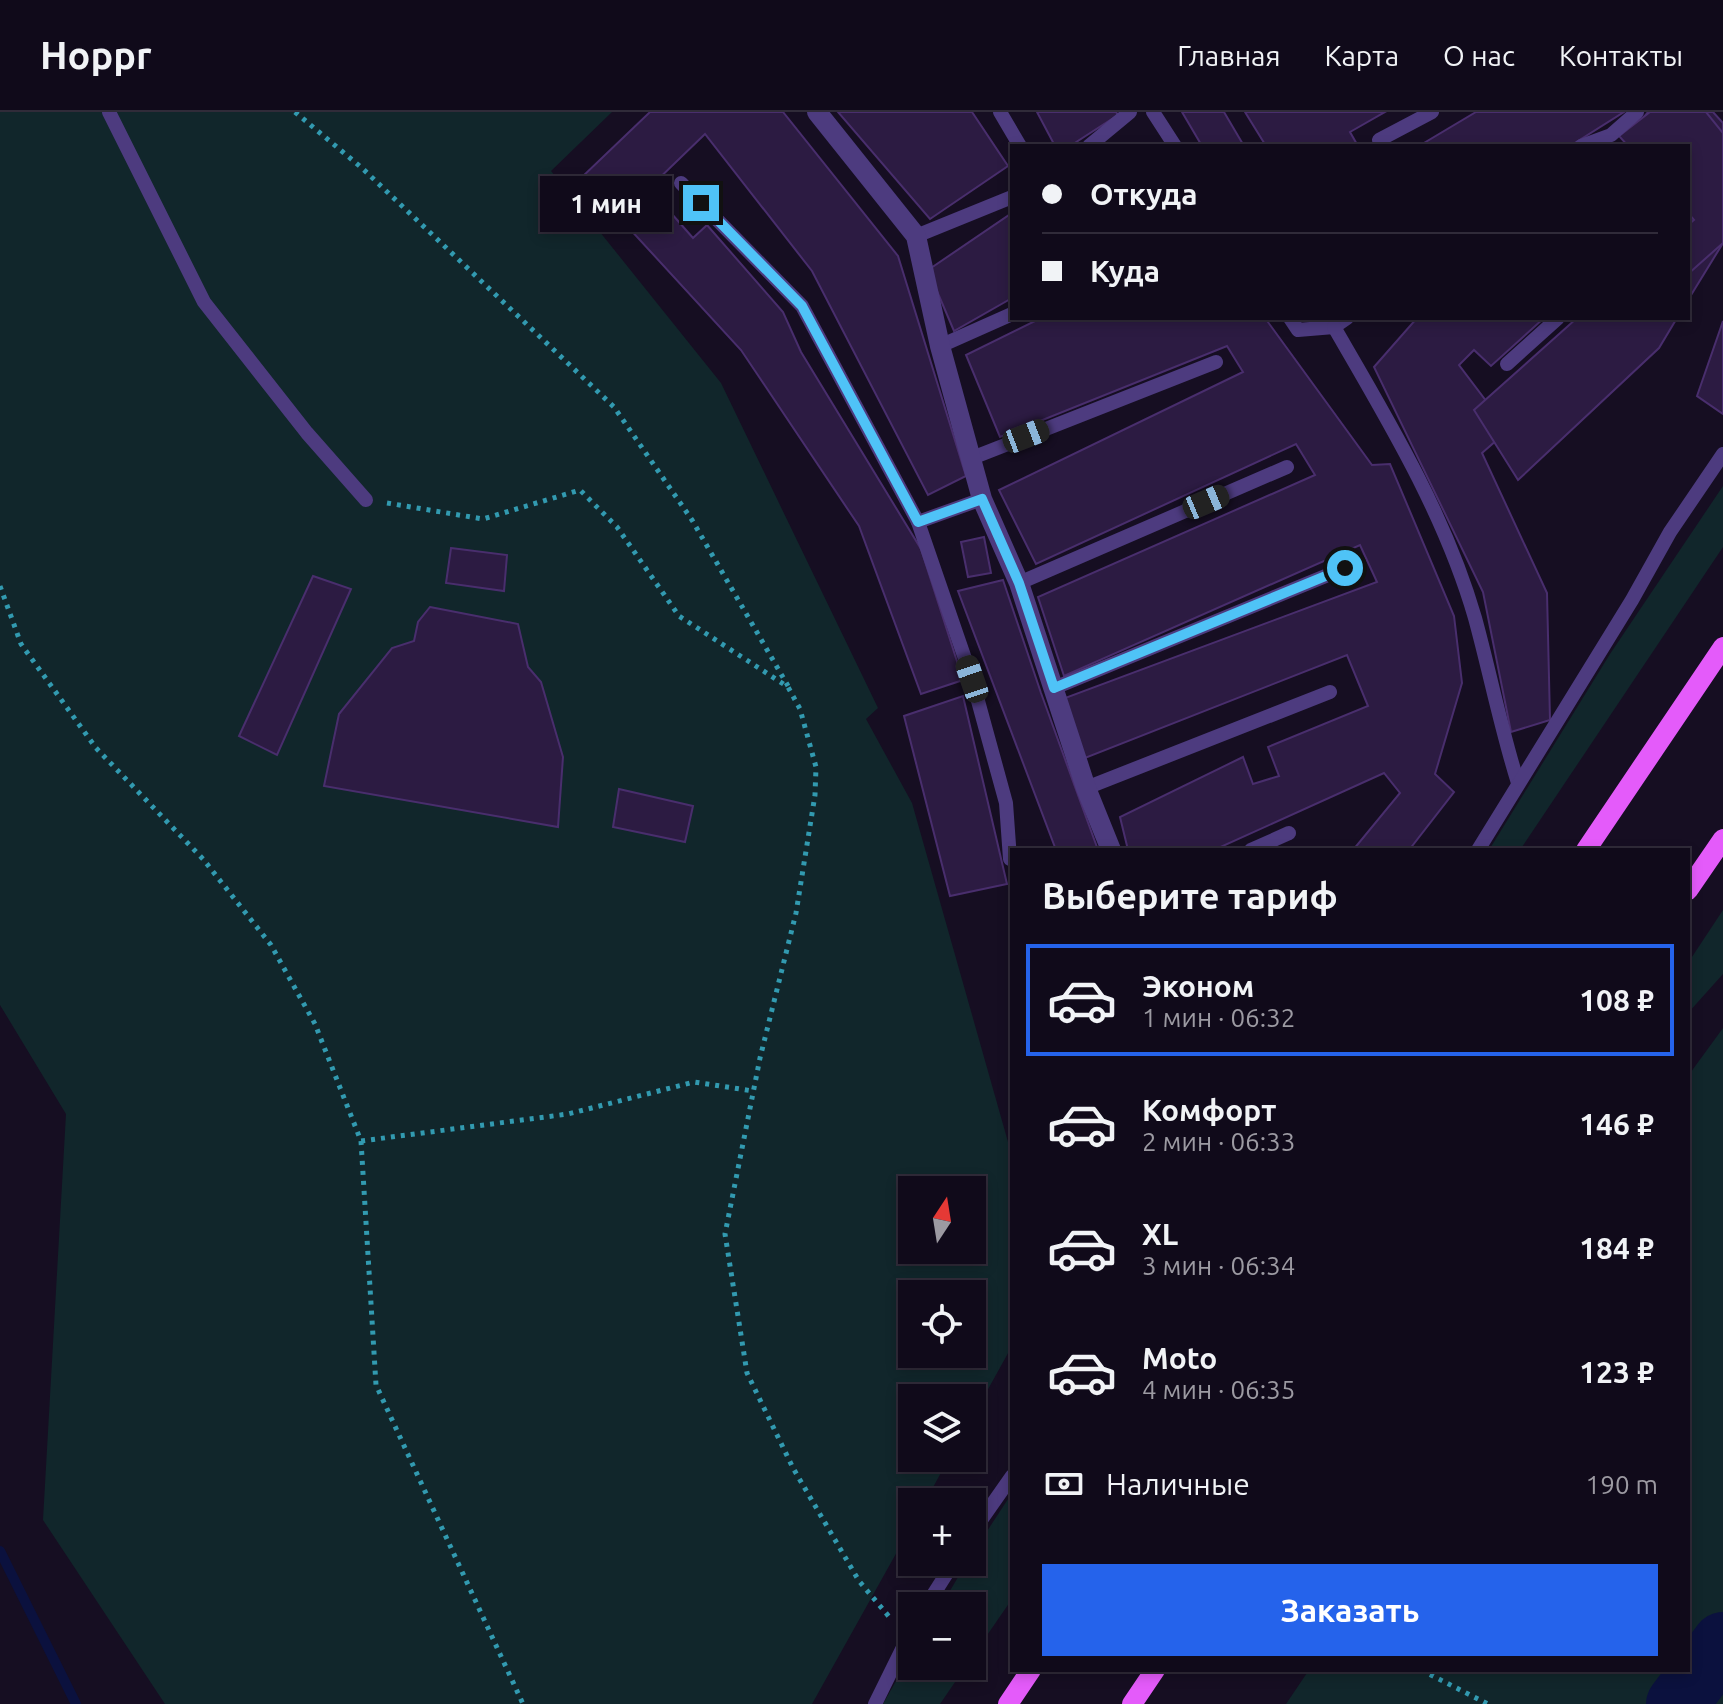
<!DOCTYPE html>
<html lang="ru">
<meta charset="utf-8">
<style>
:root{--surface:#100a1a;--page:#191323;--text:#f1f3f6;--muted:#9c9aa2;--line:#302b39;--accent:#2563eb}
body{margin:0;font-family:Ubuntu,sans-serif;background:var(--page);color:var(--text);height:100vh;display:flex;flex-direction:column;font-size:30px;white-space:nowrap}
*{box-sizing:border-box;margin:0}
p{font-size:26px;color:var(--muted)}
.icon{flex:none;width:44px;height:44px;fill:none;stroke:currentColor;stroke-width:2;stroke-linecap:round;stroke-linejoin:round}
.map{position:relative;flex:1;overflow:hidden}
.details{position:absolute;left:1010px;top:736px;width:680px;height:824px;display:flex;flex-direction:column;background:var(--surface);border-radius:0px;box-shadow:0 4px 12px #0003,0 0 0 2px var(--line)}
.details>*{flex:none}
.hud{position:absolute;left:1010px;top:32px;width:680px;height:176px;border-radius:0px;box-shadow:0 4px 12px #0003,0 0 0 2px var(--line);display:grid;align-content:center;height:176px;padding:0 32px;background:var(--surface)}
.needle{width:52px;rotate:12deg}
.tools{position:absolute;left:898px;top:1064px;display:grid;gap:16px}
.tools a{display:grid;place-items:center;width:88px;height:88px;border-radius:0px;background:var(--surface);box-shadow:0 4px 12px #0003,0 0 0 2px var(--line);font-size:40px}
.end{position:absolute;width:36px;height:36px;margin:-18px;border:10px solid #4fc3f7;background:#111;box-shadow:0 0 0 4px #111}
.from{border-radius:50%}
.bubble{position:absolute;height:56px;border-radius:0px;background:var(--surface);box-shadow:0 4px 12px #0003,0 0 0 2px var(--line);font-size:26px;font-weight:700;line-height:56px;text-align:center}
.car{position:absolute;width:24px;height:48px;margin:-24px -12px;border-radius:10px;box-shadow:0 0 6px 2px #0007;background:linear-gradient(#222 24%,#8ab4d8 0 40%,#222 0 76%,#8ab4d8 0 86%,#222 0)}
.hud b{display:flex;align-items:center;gap:28px;height:76px;font-size:30px}
.hud b+b{border-top:2px solid var(--line)}
.hud i{width:20px;height:20px;background:var(--text)}
ul{padding:0;list-style:none}
li{display:flex;align-items:center;gap:24px;height:112px;margin:0 16px 12px;padding:0 16px;border:4px solid transparent;border-radius:0px}
li div{flex:1}
li b{display:block;font-size:30px}
li em{font-style:normal;font-weight:700}
li.active{border-color:var(--accent)}
li>.icon{width:72px;height:72px;stroke-width:1.5}
h2{padding:0 32px;font-size:36px;line-height:96px}
.pay{display:flex;align-items:center;gap:20px;height:88px;padding:0 32px;font-size:30px}
.pay p{margin-inline-start:auto}
.primary-button{display:flex;gap:16px;margin-top:auto;padding:16px 32px}
.primary-button a{flex:1;height:92px;border-radius:0px;background:var(--accent);color:#fff;font-size:32px;font-weight:700;line-height:92px;text-align:center}
header{display:flex;align-items:center;gap:48px;box-sizing:border-box;height:112px;padding:0 40px;background:var(--surface);border-bottom:2px solid var(--line)}
header strong{font-size:38px}
nav{display:flex;gap:44px;margin-inline-start:auto;font-size:28px}
.map>svg:first-child{display:block}
.green{fill:#11262b;fill-rule:evenodd}
.lines{fill:none;stroke-linecap:round;stroke-linejoin:round}
.stream{stroke:#0b113e;stroke-width:10}
.river{stroke:#0b113e;stroke-width:62}
.building{fill:#2c1b42;stroke:#492e6d;stroke-width:2}
.path{stroke:#329ab0;stroke-width:5;stroke-dasharray:4 6;stroke-linecap:butt}
.lane{stroke:#4d3b7f;stroke-width:14}
.street{stroke:#4d3b7f;stroke-width:20}
.primary{stroke:#e45bfa;stroke-width:20}
.route{stroke:#4fc3f7;stroke-width:10}
</style>
<header>
<strong>Hoppr</strong>
<nav><a>Главная</a><a>Карта</a><a>О нас</a><a>Контакты</a></nav>
</header>
<div class="map">
<svg width="1723" height="1592" viewBox="0 0 1723 1592">
<rect width="100%" height="100%" fill="#160e22"/>
<g class="green">
<path d="M0 0H612L551 59 721 271 878 596 866 607 912 691 1012 1044V1234L972 1306V1286H912V1346H949L925 1390H912V1413L812 1592H165L43 1408 66 1002 0 893ZM912 1078H972V1138H912ZM912 1182H972V1242H912Z"/>
<polygon points="1723,374 1723,435 1520,738 1489,738 1610,542"/>
<polygon points="1723,798 1723,862 1688,901 1688,851"/>
<polygon points="1723,916 1723,1592 1286,1592 1309,1558 1688,1558 1688,964"/>
<polygon points="1012,1381 1012,1487 972,1545 972,1494 941,1494 967,1450 972,1450 972,1442"/>
<polygon points="912,1541 912,1554 966,1554 940,1592 883,1592"/>
</g>
<g class="lines">
<polyline class="stream" points="0,1439 76,1592"/>
<polyline class="river" points="1677,1592 1723,1531"/>
</g>
<g class="building">
<polygon points="650,0 783,0 898,144 966,364 928,383 812,159 705,22 649,76 693,126 707,113 783,200 801,240 921,437 963,568 921,582 859,414 741,238 582,65"/>
<polygon points="838,0 972,0 1008,54 930,107"/>
<polygon points="1037,0 1116,0 1118,3 1070,34 1055,34"/>
<polygon points="1182,0 1224,0 1244,34 1202,34"/>
<polygon points="1245,0 1385,0 1350,20 1358,34 1266,34"/>
<polygon points="1476,0 1624,0 1570,34 1419,34"/>
<polygon points="1648,0 1713,0 1723,11 1723,131 1688,188 1688,34 1635,34 1629,24"/>
<polygon points="1650,0 1706,0 1723,21 1723,131 1688,162 1688,113 1694,108 1688,101 1688,34 1628,34 1619,24"/>
<polygon points="1012,101 1012,186 954,219 928,158"/>
<polygon points="1041,206 1265,206 1372,353 1390,352 1454,504 1462,571 1435,662 1454,680 1409,738 1353,738 1400,681 1384,661 1214,738 1128,738 1120,705 1243,645 1253,672 1279,664 1268,635 1368,594 1347,543 1085,646 1065,586 1377,470 1360,433 1064,564 1038,485 1315,363 1296,332 1036,452 999,378 1243,260 1227,234 1000,325 966,243"/>
<polygon points="1417,206 1544,206 1491,254 1474,238 1459,253 1490,294 1586,206 1637,206 1482,341 1547,481 1550,608 1511,620 1483,480 1374,255"/>
<polygon points="1577,206 1677,206 1659,236 1518,368 1474,298"/>
<polygon points="1723,209 1723,302 1697,284"/>
<polygon points="984,425 991,461 968,465 961,430"/>
<polygon points="451,436 507,443 504,479 446,471"/>
<polygon points="313,464 351,477 277,643 239,624"/>
<polygon points="1003,468 1041,581 1098,738 1056,738 958,479"/>
<polygon points="430,495 518,512 528,555 541,570 563,645 558,715 324,674 339,602 392,536 414,529 418,510"/>
<polygon points="963,584 1007,772 950,784 904,604"/>
<polygon points="619,677 693,694 685,730 613,715"/>
</g>
<g class="lines">
<g class="path">
<polyline points="295,0 362,56 614,295 692,408 788,574"/>
<polyline points="387,391 483,407 580,378 617,415 679,504 788,575 800,597 816,655 815,683 796,801 760,946 725,1122 747,1261 793,1356 859,1469 891,1507"/>
<polyline points="0,474 21,532 96,636 203,747 271,833 315,912 361,1029 568,1002 694,970 753,979"/>
<polyline points="361,1029 376,1273 523,1592"/>
<polyline points="1421,1558 1488,1592"/>
</g>
<g class="lane">
<polyline points="109,0 204,190 307,321 366,388"/>
<polyline points="1000,0 1020,34"/>
<polyline points="1153,0 1175,34"/>
<polyline points="1089,34 1130,0"/>
<polyline points="1383,34 1379,28 1432,0"/>
<polyline points="1581,34 1611,23 1637,0"/>
<polyline points="681,71 802,194 918,410"/>
<polyline points="916,124 1012,85"/>
<polyline points="1290,206 1298,218 1334,215 1347,206"/>
<path d="M1334 215C1388 308 1445 402 1475 506 1490 561 1501 617 1518 671"/>
<polyline points="940,234 1012,202"/>
<polyline points="1507,252 1558,206"/>
<polyline points="972,346 1216,250"/>
<polyline points="982,387 918,410 972,567 1006,691 1010,747"/>
<polyline points="1019,471 1287,355"/>
<polyline points="1054,576 1345,456"/>
<polyline points="1086,676 1330,580"/>
<polyline points="1251,738 1289,721"/>
<polyline points="1478,738 1632,488 1670,420 1723,342"/>
<polyline points="972,1421 1012,1364"/>
<polyline points="926,1494 954,1450"/>
<polyline points="875,1592 912,1517"/>
</g>
<polyline class="street" points="817,0 916,124 940,234 982,387 1019,471 1086,676 1111,738"/>
<g class="primary">
<polyline points="1586,738 1723,535"/>
<polyline points="1688,778 1723,727"/>
<polyline points="1008,1592 1031,1558"/>
<polyline points="1132,1592 1155,1558"/>
</g>
</g>
<g class="lines">
<polyline class="route" points="701,91 802,194 918,410 982,387 1019,471 1054,576 1345,456"/>
</g>
</svg>
<div class="tools">
<a><svg class="needle" viewBox="-14 -14 28 28"><path d="M0-13l5 13h-10z" fill="#e53935"/><path d="M0 13l5-13h-10z" fill="#9c9aa2"/></svg></a>
<a><svg class="icon" aria-label="locate" viewBox="0 0 24 24"><circle cx="12" cy="12" r="6"/><path d="M12 2v4M12 18v4M2 12h4M18 12h4"/></svg></a>
<a><svg class="icon" aria-label="layers" viewBox="0 0 24 24"><path d="M12 4l9 5-9 5-9-5zM3 14l9 5 9-5"/></svg></a>
<a>+</a>
<a>−</a>
</div>
<i class="end from" style="left:1345px;top:456px"></i>
<i class="end" style="left:701px;top:91px"></i>
<div class="bubble" style="left:540px;top:64px;width:132px">1 мин</div>
<i class="car" style="left:1026px;top:324px;rotate:69deg"></i>
<i class="car" style="left:1206px;top:390px;rotate:67deg"></i>
<i class="car" style="left:972px;top:567px;rotate:341deg"></i>
<div class="hud">
<b><i class="from"></i>Откуда</b>
<b><i></i>Куда</b>
</div>
<section class="details">
<h2>Выберите тариф</h2>
<ul>
<li class="active"><svg class="icon" aria-label="car" viewBox="0 0 24 24"><path d="M5 17H2v-5l4-1 3-4h7l3 4 3 1v5h-3M9 17h6M6 11h13"/><circle cx="7" cy="17" r="2"/><circle cx="17" cy="17" r="2"/></svg><div><b>Эконом</b><p>1 мин · 06:32</p></div><em>108 ₽</em></li>
<li><svg class="icon" aria-label="car" viewBox="0 0 24 24"><path d="M5 17H2v-5l4-1 3-4h7l3 4 3 1v5h-3M9 17h6M6 11h13"/><circle cx="7" cy="17" r="2"/><circle cx="17" cy="17" r="2"/></svg><div><b>Комфорт</b><p>2 мин · 06:33</p></div><em>146 ₽</em></li>
<li><svg class="icon" aria-label="car" viewBox="0 0 24 24"><path d="M5 17H2v-5l4-1 3-4h7l3 4 3 1v5h-3M9 17h6M6 11h13"/><circle cx="7" cy="17" r="2"/><circle cx="17" cy="17" r="2"/></svg><div><b>XL</b><p>3 мин · 06:34</p></div><em>184 ₽</em></li>
<li><svg class="icon" aria-label="car" viewBox="0 0 24 24"><path d="M5 17H2v-5l4-1 3-4h7l3 4 3 1v5h-3M9 17h6M6 11h13"/><circle cx="7" cy="17" r="2"/><circle cx="17" cy="17" r="2"/></svg><div><b>Moto</b><p>4 мин · 06:35</p></div><em>123 ₽</em></li>
</ul>
<div class="pay"><svg class="icon" aria-label="cash" viewBox="0 0 24 24"><path d="M3 7h18v10H3z"/><circle cx="12" cy="12" r="2"/></svg>Наличные<p>190 m</p></div>
<div class="primary-button"><a>Заказать</a></div>
</section>
</div>
